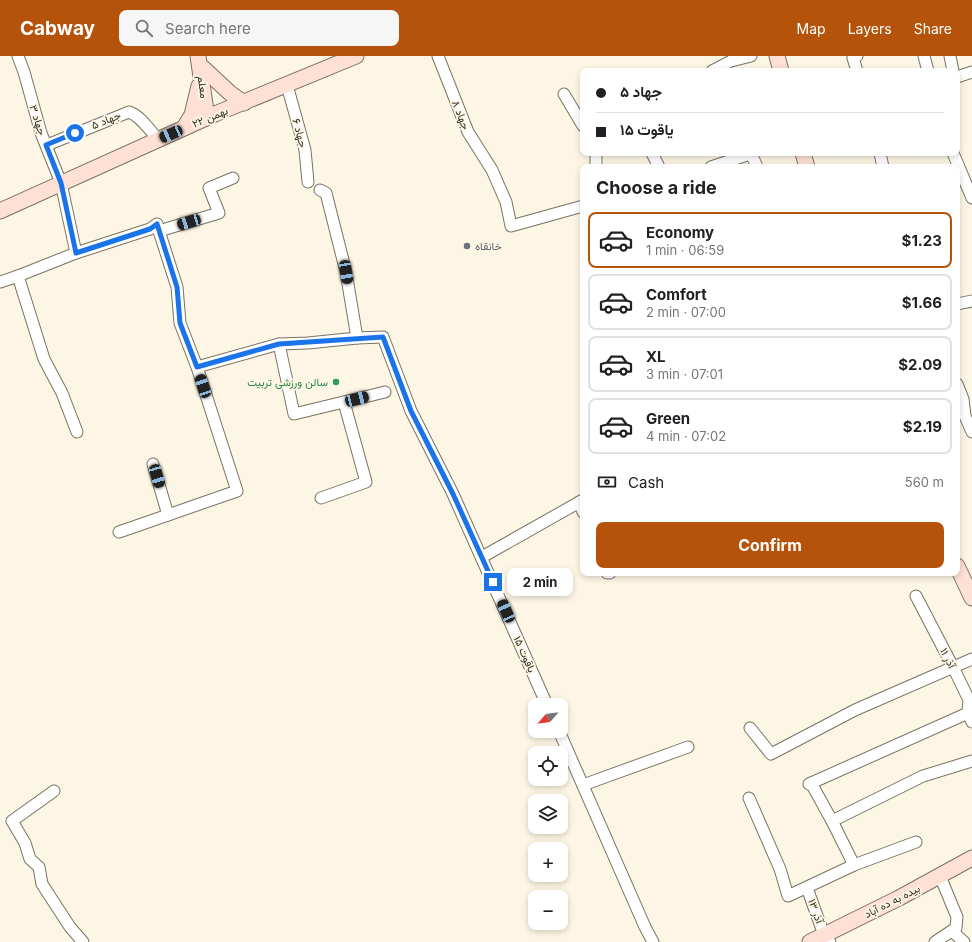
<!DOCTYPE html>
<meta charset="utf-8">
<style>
:root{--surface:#fff;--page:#f6f6f6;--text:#202124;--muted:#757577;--line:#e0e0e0;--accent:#b45309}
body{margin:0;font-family:Inter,Vazirmatn,sans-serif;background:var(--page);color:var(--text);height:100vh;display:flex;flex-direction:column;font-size:15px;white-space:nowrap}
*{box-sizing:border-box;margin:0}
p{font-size:13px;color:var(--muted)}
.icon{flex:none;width:22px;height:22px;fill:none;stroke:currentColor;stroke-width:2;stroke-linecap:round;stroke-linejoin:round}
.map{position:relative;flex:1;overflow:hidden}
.sheet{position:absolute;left:580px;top:108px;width:380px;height:412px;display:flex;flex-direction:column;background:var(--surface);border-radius:8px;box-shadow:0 2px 6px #0003}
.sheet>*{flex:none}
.banner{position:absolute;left:580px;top:12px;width:380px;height:88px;border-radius:8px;box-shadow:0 2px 6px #0003;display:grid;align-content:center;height:88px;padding:0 16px;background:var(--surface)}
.needle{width:26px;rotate:242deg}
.buttons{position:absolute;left:528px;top:642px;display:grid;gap:8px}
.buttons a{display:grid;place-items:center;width:40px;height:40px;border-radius:8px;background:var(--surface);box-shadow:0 2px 6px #0003;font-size:20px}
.end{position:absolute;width:18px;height:18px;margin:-9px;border:5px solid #1a73e8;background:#fff;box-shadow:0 0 0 2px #fff}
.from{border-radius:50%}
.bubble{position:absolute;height:28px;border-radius:8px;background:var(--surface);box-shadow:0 2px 6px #0003;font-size:13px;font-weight:700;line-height:28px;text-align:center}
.car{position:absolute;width:12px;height:24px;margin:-12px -6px;border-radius:5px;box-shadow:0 0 3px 1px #0007;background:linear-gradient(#222 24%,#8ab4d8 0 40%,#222 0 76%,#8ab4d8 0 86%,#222 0)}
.banner b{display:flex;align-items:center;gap:14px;height:38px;font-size:15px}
.banner b+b{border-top:1px solid var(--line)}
.banner i{width:10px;height:10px;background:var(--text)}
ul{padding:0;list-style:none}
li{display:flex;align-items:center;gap:12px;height:56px;margin:0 8px 6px;padding:0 8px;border:2px solid var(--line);border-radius:8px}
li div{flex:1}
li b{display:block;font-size:15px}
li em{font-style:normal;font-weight:700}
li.current{border-color:var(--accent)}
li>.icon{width:36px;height:36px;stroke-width:1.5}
h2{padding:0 16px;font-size:18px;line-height:48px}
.pay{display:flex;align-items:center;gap:10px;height:44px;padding:0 16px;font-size:15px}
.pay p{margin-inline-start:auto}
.button{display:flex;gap:8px;margin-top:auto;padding:8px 16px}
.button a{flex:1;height:46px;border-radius:8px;background:var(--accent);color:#fff;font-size:16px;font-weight:700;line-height:46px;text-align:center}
header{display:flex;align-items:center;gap:24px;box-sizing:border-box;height:56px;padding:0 20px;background:var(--accent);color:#fff}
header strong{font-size:19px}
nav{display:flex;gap:22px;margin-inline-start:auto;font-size:14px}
.search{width:280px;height:36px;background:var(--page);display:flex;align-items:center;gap:10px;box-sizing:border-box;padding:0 14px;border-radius:8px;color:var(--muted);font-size:15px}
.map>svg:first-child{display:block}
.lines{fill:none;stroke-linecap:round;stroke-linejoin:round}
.minor-casing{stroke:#797263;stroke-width:13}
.secondary-casing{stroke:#797263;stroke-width:17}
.minor{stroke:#fff;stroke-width:11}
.secondary{stroke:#ffe0d5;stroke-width:15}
.route{stroke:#1a73e8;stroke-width:5}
.worship-dot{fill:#6b7280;stroke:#fef6e5;stroke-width:1.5}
.leisure-dot{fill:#2e9e5b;stroke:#fef6e5;stroke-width:1.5}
.labels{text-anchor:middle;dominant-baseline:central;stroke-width:3.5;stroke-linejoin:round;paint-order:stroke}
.street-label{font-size:11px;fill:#322f28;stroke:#fef6e5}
.worship-label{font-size:11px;fill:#5b616d;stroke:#fef6e5;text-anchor:start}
.leisure-label{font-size:11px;fill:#27864d;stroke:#fef6e5;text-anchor:end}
</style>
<header>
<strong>Cabway</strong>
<div class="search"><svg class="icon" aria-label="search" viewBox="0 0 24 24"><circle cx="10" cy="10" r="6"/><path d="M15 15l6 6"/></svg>Search here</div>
<nav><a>Map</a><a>Layers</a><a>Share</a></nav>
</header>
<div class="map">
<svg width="972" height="886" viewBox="0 0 972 886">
<rect width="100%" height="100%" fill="#fef6e5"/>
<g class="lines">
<defs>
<g id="minor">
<polyline points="18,0 24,16 41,77 61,127 76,197"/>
<polyline points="438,0 468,76 492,114 506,146 511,170 583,150"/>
<polyline points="857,0 853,2 857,15"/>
<polyline points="924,0 928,15"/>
<polyline points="950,0 953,15"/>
<polyline points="712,15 731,5 751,0"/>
<polyline points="957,21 972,16"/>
<polyline points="287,29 305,94 308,126"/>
<polyline points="564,38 583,70"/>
<path d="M47 89 129 56C141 60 149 74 158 83"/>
<polyline points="596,97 596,111"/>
<polyline points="652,97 659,111"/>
<polyline points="751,97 757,111"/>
<polyline points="880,97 883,111"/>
<polyline points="953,97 972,142"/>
<polyline points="711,111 747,99 751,97"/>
<polyline points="18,220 44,303 62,337 77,376"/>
<polyline points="0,226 18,220 76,197 150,173 157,168 159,175 219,157 209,132 233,122"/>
<polyline points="957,248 972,245"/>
<polyline points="357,282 383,281 411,355 453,438 547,649"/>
<polyline points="279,288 308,287 357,282 346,216 326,137 320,134"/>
<polyline points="197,311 279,288 294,358 385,336"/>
<polyline points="957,328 963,343 965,360 972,376"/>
<polyline points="153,408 168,459"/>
<polyline points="321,442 366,426 344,346"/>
<polyline points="579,446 583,456"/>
<polyline points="119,476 237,435 197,311 180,267 177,231 159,175"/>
<polyline points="482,501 583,444"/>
<polyline points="607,517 610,517"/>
<polyline points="916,540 953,611 969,644 968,657 972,666"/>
<polyline points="750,672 771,698 855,654 972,603"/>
<polyline points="559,675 645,871 653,886"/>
<polyline points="811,727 832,765 923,720 972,705"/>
<polyline points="809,728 968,657"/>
<polyline points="583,729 688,691"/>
<polyline points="54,735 12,765 25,787 30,803 39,811 42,828 70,871 83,886"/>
<polyline points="749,742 780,813 788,840 854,809 916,786"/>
<polyline points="832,765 854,809"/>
<polyline points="807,832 824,879 830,886"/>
<polyline points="952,875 964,886"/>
<polyline points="935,886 956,872 957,861 940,820"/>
</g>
<g id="secondary">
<polyline points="198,0 207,62"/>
<polyline points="777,0 781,15"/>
<polyline points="203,12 231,38 244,47"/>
<polyline points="184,72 192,59 199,30"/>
<polyline points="803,97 807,111"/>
<polyline points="0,155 215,58 356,0"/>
<polyline points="957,510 972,542"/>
<polyline points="810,886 899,842 972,802"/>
</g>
</defs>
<use href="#minor" class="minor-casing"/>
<use href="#secondary" class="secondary-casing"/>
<use href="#minor" class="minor"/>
<use href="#secondary" class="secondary"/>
</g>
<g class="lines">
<polyline class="route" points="75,77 46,89 61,127 76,197 150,173 157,168 177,231 180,267 197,311 279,288 383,281 411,355 453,438 493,526"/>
</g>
<circle class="worship-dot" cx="467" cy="190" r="4"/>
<circle class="leisure-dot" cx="336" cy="326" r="4"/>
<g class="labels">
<g class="street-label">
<text transform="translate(203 31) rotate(82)">معلم</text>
<text transform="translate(461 59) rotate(68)">جهاد ۸</text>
<text transform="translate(210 61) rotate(-23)">۲۲ بهمن</text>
<text transform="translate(38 64) rotate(72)">جهاد ۳</text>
<text transform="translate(106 64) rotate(-22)">جهاد ۵</text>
<text transform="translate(300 77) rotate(75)">جهاد ۶</text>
<text transform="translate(525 598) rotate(66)">یاقوت ۱۵</text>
<text transform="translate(948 602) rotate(63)">آذر ۱۱</text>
<text transform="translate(892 845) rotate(-27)">بیده به ده آباد</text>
<text transform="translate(816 855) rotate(70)">آذر ۱۳</text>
</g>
<g class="worship-label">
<text x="475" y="190">خانقاه</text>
</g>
<g class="leisure-label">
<text x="328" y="326">سالن ورزشی تربیت</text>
</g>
</g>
</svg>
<div class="buttons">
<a><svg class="needle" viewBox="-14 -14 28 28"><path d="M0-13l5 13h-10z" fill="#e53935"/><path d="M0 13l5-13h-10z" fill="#757577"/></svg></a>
<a><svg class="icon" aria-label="locate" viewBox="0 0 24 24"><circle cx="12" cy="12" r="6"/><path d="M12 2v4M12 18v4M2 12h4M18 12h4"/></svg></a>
<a><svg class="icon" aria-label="layers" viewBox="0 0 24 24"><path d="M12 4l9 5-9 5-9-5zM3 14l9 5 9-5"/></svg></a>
<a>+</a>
<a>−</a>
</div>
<i class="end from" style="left:75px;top:77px"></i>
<i class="end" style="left:493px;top:526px"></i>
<div class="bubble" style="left:507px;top:512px;width:66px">2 min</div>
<i class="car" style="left:171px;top:78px;rotate:247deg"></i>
<i class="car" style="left:189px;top:166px;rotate:253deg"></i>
<i class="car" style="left:346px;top:216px;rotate:171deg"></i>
<i class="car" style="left:203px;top:330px;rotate:342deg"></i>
<i class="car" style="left:357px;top:343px;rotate:76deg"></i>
<i class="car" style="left:157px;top:420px;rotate:164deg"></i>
<i class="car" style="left:506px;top:555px;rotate:336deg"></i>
<div class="banner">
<b><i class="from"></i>جهاد ۵</b>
<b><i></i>یاقوت ۱۵</b>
</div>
<section class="sheet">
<h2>Choose a ride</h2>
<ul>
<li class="current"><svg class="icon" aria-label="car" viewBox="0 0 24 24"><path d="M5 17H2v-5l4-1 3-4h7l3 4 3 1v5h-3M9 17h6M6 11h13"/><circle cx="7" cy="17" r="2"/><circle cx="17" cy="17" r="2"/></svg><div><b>Economy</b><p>1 min · 06:59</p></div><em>$1.23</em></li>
<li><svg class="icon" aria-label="car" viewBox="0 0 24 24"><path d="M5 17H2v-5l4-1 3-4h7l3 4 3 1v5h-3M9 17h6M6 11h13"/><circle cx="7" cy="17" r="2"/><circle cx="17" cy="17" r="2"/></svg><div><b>Comfort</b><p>2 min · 07:00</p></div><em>$1.66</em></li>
<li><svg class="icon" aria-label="car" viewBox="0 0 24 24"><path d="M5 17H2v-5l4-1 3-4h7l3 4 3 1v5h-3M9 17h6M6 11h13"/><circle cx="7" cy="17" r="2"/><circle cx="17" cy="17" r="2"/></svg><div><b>XL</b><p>3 min · 07:01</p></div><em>$2.09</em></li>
<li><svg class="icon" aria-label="car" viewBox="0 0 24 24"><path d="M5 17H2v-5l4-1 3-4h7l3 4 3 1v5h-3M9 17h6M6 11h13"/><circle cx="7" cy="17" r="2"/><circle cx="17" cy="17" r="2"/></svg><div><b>Green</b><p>4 min · 07:02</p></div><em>$2.19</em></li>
</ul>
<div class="pay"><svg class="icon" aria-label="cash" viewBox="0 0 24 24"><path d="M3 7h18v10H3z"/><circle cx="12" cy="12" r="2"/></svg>Cash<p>560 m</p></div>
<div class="button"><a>Confirm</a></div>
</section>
</div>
